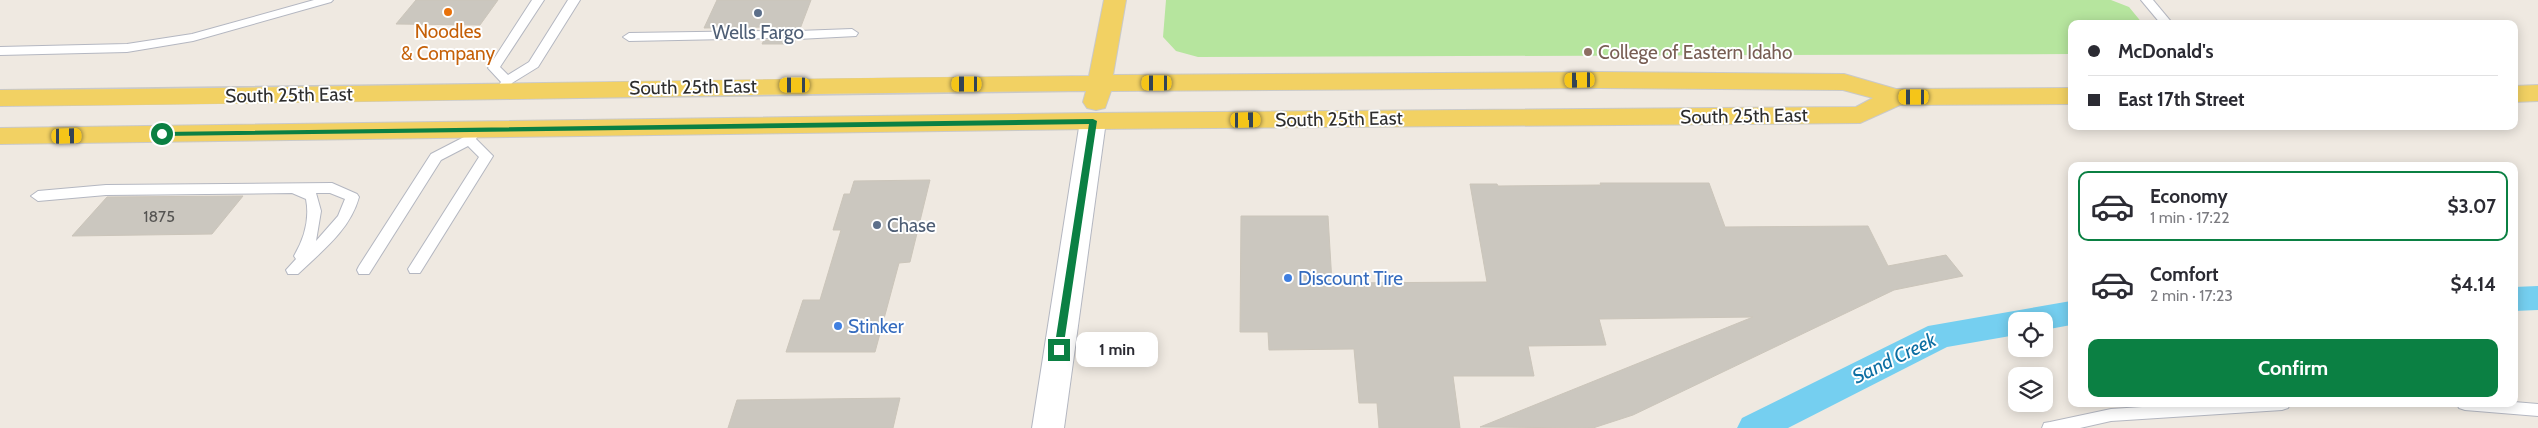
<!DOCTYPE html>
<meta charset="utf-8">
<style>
:root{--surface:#fff;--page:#f2f2f3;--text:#2b2b33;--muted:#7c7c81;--line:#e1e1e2;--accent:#0b8043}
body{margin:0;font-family:Cabin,sans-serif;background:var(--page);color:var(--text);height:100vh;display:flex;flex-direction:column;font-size:19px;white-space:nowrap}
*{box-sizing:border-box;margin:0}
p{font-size:16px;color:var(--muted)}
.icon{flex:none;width:28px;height:28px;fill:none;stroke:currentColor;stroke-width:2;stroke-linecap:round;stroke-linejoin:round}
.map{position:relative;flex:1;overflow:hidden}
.side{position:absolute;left:2068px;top:162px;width:450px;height:245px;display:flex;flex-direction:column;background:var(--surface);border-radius:10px;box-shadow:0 2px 12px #0003}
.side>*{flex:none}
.top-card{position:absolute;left:2068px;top:20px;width:450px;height:110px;border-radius:10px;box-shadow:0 2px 12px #0003;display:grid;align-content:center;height:110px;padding:0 20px;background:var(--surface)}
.tools{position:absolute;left:2008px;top:312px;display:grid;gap:10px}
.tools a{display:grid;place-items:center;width:45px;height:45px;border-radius:10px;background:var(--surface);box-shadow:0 2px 12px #0003;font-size:25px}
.end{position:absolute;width:22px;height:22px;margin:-11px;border:6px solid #0b8043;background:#fff;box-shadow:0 0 0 2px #fff}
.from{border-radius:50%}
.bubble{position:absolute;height:35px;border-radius:10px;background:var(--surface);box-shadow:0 2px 12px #0003;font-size:16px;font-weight:700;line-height:35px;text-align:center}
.car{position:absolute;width:15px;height:30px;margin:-15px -8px;border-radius:6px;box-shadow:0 0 4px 1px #0007;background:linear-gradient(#f5c518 24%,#345 0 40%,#f5c518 0 76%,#345 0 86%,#f5c518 0)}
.top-card b{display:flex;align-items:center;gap:18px;height:48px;font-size:19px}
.top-card b+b{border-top:1px solid var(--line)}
.top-card i{width:12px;height:12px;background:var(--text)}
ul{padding:9px 0 0;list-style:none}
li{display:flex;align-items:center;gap:15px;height:70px;margin:0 10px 8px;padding:0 10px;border:2px solid transparent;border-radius:10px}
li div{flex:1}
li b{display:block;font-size:19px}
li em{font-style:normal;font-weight:700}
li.current{border-color:var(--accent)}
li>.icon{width:45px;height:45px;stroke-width:1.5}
.primary-button{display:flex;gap:10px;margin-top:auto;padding:10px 20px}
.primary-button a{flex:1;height:58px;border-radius:10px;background:var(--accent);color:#fff;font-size:20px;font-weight:700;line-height:58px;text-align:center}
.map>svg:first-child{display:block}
.green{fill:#b6e59e}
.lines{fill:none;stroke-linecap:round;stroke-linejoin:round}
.canal{fill:#75cff0;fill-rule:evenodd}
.building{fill:#cbc7bf;stroke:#cbc5ba}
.service-casing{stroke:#b4b7c1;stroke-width:2}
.secondary-casing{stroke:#b4b7c1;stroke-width:2}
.primary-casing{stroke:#c9c9c9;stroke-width:2}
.service{fill:#fff;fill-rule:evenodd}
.secondary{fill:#fff;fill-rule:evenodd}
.primary{fill:#f2d163;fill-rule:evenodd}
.route{fill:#0b8043}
.food-dot{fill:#e8710a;stroke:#fff;stroke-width:2}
.service-dot{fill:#5c6f8a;stroke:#fff;stroke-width:2}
.education-dot{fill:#8d6e63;stroke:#fff;stroke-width:2}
.shop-dot{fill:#3f7fe0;stroke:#fff;stroke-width:2}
.labels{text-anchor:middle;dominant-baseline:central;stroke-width:4;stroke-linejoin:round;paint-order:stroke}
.number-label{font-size:16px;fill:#555452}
.food-label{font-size:19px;fill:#c56008;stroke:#fff}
.service-label{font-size:19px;fill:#4e5e75;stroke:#fff}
.education-label{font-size:19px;fill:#785e54;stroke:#fff;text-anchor:start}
.street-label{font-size:19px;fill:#2e2e2e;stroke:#fff}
.shop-label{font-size:19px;fill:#366cbe;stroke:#fff;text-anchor:start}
.water-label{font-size:20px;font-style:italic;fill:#0d6fa3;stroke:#fff}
</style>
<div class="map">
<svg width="2538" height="428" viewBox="0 0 2538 428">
<rect width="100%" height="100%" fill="#efe9e1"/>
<polygon class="green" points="1166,0 2111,0 2129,7 2143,24 2071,24 2071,54 1198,57 1176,51 1163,37"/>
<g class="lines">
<g class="canal">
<polygon points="2538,286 2538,310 2514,311 2514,287"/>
<polygon points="2071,301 2071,325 2044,330 2044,321 2016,321 2016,335 1947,347 1788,428 1737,428 1742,418 1928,326"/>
</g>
</g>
<g class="building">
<polygon points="416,0 498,0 480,25 396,24"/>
<polygon points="717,0 811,0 800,29 790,34 796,40 794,44 762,44 764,40 770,40 774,36 772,31 768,30 769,27 704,28"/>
<polygon points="930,180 910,262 899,263 875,352 786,352 803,300 820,300 841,230 833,230 844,194 850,194 854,181"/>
<polygon points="1600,183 1709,183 1725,227 1868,226 1888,266 1946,255 1963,276 1894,290 1633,415 1593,428 1480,427 1753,317 1599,319 1606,345 1528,346 1534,376 1453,376 1460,428 1379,428 1377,403 1359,403 1354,349 1269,350 1268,332 1240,332 1241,216 1328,216 1332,283 1487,282 1470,184 1497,184 1498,186 1601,185"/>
<polygon points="243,196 212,234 72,236 107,197"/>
<polygon points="900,398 893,428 728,428 737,400"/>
</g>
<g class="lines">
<defs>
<g id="service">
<polygon points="314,0 333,0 331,2 193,41 127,52 0,55 0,47 127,44 192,34"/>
<polygon points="532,0 544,0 500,67 508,75 529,62 568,0 580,0 538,67 512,83 505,94 497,94 495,91 501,82 488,68"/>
<polygon points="2141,0 2153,0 2173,24 2161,24"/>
<polygon points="852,29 858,33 856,36 798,39 792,35 798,31"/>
<polygon points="766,31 770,32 772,35 770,38 629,41 623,37 629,33"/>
<polygon points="475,126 481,130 476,139 493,156 420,273 410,273 408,269 479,157 468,146 441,160 369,274 359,274 357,270 359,266 431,154 464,137 470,127"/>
<path d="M332 183 357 194 359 197C350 230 322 251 298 274H288L286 270 296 259 294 256C304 239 310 219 306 199L292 193 106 195 38 201 31 196 38 191 106 185ZM316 193H330L345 199 338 216 316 241 321 211Z"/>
<polygon points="2514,402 2538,404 2538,416 2465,410 2459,408 2457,404 2514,404"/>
<polygon points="2189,404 2290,404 2288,408 2282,410 2111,421 2080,428 2042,428 2044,423 2050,422 2111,409"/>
</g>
<polygon id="secondary" points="1093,113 1102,115 1106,121 1064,428 1032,428 1080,121 1084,115"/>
<g id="primary">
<path d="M1104 0H1126L1113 75 1599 72 1844 74 1896 89 2071 88V104L1900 105 1860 123 1093 129 0 144V128L1093 113 1856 107 1873 98 1843 90 1599 88 1111 91 1105 108 1096 110 1087 108 1083 102 1086 91C724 93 362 104 0 106V90C363 88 726 78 1089 76Z"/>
<polygon points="2538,85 2538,101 2514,102 2514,86"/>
</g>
</defs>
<use href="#service" class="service-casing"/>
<use href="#secondary" class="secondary-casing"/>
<use href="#primary" class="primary-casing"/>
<use href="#service" class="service"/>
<use href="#secondary" class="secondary"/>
<use href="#primary" class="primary"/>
</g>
<polygon class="route" points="1093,119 1097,121 1063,350 1059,354 1054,350 1089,124 162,136 158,134 162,132"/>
<circle class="food-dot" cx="448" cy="12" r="5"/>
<g class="service-dot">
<circle cx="758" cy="13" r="5"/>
<circle cx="877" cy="225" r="5"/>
</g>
<circle class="education-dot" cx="1588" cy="52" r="5"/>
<g class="shop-dot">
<circle cx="1288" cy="278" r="5"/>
<circle cx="838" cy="326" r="5"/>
</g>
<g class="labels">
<g class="number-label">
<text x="159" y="216">1875</text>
</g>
<g class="food-label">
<text x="448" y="31">Noodles<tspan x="448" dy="22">&amp; Company</tspan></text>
</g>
<g class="service-label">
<text x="758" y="32">Wells Fargo</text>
<text x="887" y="225" text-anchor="start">Chase</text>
</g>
<g class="education-label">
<text x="1598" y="52">College of Eastern Idaho</text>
</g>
<g class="street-label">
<text transform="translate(693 87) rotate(-1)">South 25th East</text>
<text transform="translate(289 95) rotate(-1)">South 25th East</text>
<text transform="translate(1744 116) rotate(-1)">South 25th East</text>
<text transform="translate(1339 119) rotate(-1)">South 25th East</text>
</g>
<g class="shop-label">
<text x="1298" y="278">Discount Tire</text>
<text x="848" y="326">Stinker</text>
</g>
<g class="water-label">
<text transform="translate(1894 358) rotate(-26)">Sand Creek</text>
</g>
</g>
</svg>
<div class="tools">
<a><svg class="icon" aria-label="locate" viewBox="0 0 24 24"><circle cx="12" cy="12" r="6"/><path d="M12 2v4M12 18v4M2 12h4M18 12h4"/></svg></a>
<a><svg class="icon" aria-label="layers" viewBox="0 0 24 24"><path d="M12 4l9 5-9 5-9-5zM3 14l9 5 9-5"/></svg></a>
</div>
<i class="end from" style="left:162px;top:134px"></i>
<i class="end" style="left:1059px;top:350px"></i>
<div class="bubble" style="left:1076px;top:332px;width:82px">1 min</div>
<i class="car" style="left:1580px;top:80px;rotate:269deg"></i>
<i class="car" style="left:1157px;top:83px;rotate:270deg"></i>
<i class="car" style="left:967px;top:84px;rotate:270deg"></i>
<i class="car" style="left:795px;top:85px;rotate:270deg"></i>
<i class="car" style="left:1914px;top:97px;rotate:270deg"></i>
<i class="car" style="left:1246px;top:120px;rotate:89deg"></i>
<i class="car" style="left:67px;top:136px;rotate:89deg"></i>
<div class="top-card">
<b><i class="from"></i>McDonald's</b>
<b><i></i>East 17th Street</b>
</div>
<section class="side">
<ul>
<li class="current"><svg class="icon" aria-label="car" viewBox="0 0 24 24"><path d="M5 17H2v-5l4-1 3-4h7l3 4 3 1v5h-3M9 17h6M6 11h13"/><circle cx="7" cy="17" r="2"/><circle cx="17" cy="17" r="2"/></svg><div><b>Economy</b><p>1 min · 17:22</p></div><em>$3.07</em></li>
<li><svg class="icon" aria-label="car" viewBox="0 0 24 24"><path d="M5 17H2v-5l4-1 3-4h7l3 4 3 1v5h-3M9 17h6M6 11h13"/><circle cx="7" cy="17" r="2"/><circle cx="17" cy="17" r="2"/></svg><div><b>Comfort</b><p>2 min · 17:23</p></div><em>$4.14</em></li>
</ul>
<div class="primary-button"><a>Confirm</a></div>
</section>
</div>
